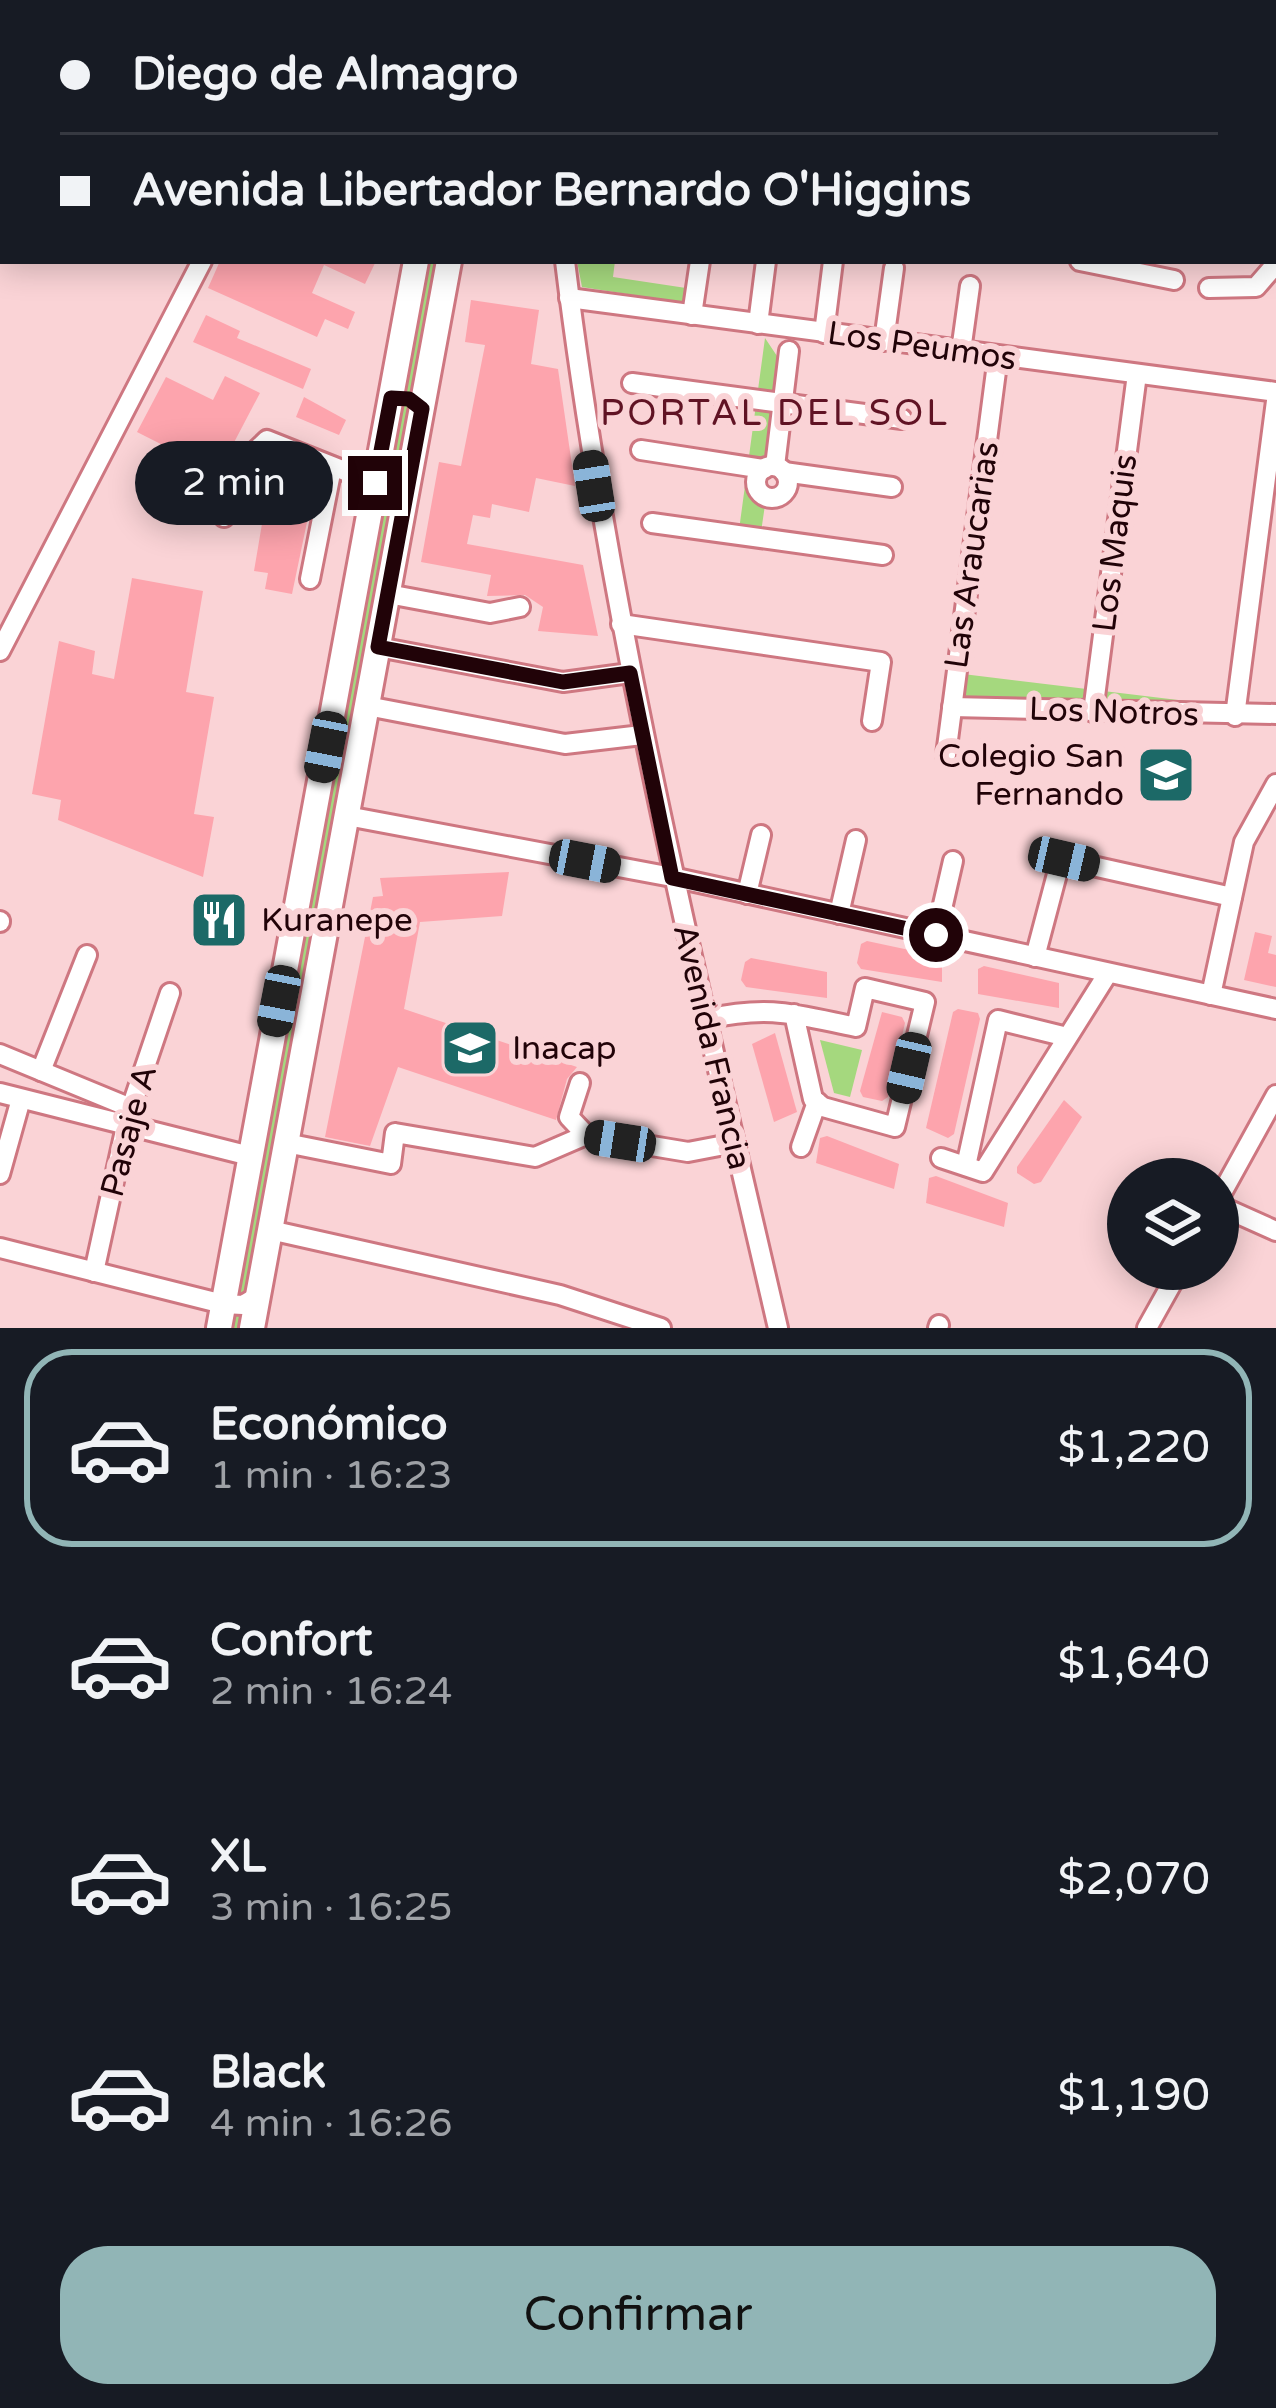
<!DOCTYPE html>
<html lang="es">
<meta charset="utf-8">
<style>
:root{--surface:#171b24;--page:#242831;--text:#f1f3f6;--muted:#9ea1a6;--line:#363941;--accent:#91b5b6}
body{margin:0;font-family:"Varela Round",sans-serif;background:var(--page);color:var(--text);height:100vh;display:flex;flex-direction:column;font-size:45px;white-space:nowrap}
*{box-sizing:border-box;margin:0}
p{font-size:39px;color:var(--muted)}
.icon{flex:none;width:66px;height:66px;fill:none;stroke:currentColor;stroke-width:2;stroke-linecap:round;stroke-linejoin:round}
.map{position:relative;height:1328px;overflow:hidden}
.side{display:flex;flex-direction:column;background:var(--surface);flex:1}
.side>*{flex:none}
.banner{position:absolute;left:0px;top:0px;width:1278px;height:264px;box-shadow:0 6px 30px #0003;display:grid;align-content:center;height:264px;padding:0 60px;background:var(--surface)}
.tools{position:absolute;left:1107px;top:1158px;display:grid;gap:24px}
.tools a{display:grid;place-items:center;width:132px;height:132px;border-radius:50%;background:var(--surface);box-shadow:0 6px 30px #0003;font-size:60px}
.end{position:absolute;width:54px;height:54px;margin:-27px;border:15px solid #210308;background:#fff;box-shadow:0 0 0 6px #fff}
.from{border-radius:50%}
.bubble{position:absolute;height:84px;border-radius:42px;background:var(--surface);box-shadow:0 6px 30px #0003;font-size:39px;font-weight:600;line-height:84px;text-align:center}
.car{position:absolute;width:36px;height:72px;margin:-36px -18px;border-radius:15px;box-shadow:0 0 9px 3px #0007;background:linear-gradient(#222 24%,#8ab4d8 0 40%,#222 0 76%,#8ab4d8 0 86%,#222 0)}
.banner b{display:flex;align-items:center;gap:42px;height:114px;font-size:45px}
.banner b+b{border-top:3px solid var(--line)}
.banner i{width:30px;height:30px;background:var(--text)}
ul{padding:21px 0 0;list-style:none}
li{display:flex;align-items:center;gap:36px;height:198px;margin:0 24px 18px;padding:0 36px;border:6px solid transparent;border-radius:48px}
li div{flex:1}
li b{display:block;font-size:45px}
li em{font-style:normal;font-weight:600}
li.current{border-color:var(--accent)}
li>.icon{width:108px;height:108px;stroke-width:1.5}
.button{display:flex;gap:24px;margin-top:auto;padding:24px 60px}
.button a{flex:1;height:138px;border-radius:48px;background:var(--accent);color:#111;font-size:48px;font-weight:600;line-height:138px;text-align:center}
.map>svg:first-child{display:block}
.green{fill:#a5d87e}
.building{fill:#fda4ad}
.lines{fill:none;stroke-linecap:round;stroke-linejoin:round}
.minor-casing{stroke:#ce7781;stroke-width:24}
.major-casing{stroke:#ce7781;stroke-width:30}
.minor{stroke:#fff;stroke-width:18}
.major{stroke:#fff;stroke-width:24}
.route{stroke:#210308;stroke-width:15}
.labels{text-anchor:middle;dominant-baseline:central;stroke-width:12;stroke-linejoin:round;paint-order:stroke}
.street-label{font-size:33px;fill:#210308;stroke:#fad3d6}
.poi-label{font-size:33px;fill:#210308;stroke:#fad3d6;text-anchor:start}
.neighbourhood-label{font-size:36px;letter-spacing:3px;fill:#601324;stroke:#fad3d6}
</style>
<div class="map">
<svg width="1276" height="1328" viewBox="0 0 1276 1328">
<rect width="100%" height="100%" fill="#fad3d6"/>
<g class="green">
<polygon points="429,261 442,261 245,1328 232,1328"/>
<polygon points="577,261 615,261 613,277 686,288 684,303 582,287"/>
<polygon points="765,338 777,356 766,454 757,462 751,488 765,505 761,532 739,530"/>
<polygon points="963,674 1228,706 960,702"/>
<polygon points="820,1040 862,1050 850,1097 834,1093"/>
</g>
<g class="building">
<polygon points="220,261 376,261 365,284 324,265 312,293 355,312 348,329 325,319 317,337 208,288"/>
<polygon points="471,300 539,310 531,364 558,369 575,486 536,478 529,512 492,504 490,518 473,515 467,544 583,565 598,636 538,631 543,607 525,595 487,596 491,575 421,562 439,462 461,466 485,345 465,342"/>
<polygon points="206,315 240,331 237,338 311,369 303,389 193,342"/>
<polygon points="225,376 260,393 218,473 137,432 166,377 213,400"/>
<polygon points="304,397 346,420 339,435 296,417"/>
<polygon points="273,459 317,474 292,594 265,589 268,573 254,571"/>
<polygon points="132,578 203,591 186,692 214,697 194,814 214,817 203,877 58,820 61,800 32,794 59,641 95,651 92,674 114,679"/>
<polygon points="509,872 502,916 420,922 404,1009 577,1067 567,1079 556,1120 398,1067 370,1146 325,1137 373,897 383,896 380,878"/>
<polygon points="1255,932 1272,936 1268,953 1276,955 1276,987 1244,980"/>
<polygon points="867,941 942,957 942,982 861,969 857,963 861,944"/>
<polygon points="751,958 827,972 827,998 746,987 741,980 745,962"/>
<polygon points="984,966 1059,983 1059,1008 978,994 978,969"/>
<polygon points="958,1009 978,1013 980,1019 954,1134 948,1138 926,1128 953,1012"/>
<polygon points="882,1012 902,1017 905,1023 888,1097 882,1101 863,1097 860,1091"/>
<polygon points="775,1033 797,1112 774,1122 752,1044"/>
<polygon points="1064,1100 1082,1117 1041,1182 1034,1184 1017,1173 1017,1167"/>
<polygon points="827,1136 899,1164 894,1189 816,1163 820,1138"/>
<polygon points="936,1176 1008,1203 1004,1227 926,1203 929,1178"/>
</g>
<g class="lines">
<defs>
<g id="minor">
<polyline points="530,0 530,3"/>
<polyline points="337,3 339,0"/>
<path d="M565 261C609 622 696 974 778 1328"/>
<polyline points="1080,261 1174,280"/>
<polyline points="1209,288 1256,287 1276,264"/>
<polyline points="569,298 1276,392"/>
<polyline points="692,315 700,261"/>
<polyline points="758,324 766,261"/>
<polyline points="824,333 833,261"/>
<polyline points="884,341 894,268"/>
<polyline points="961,351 970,286"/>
<polyline points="632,383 902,419"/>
<polyline points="641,450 764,469"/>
<polyline points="775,466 789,351"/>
<circle cx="772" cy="482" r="16"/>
<polyline points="784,472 892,487"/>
<polyline points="224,517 245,461 267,440 375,483"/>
<polyline points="652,523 883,555"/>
<polyline points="310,579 332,468"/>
<polyline points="388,594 490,613 520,607"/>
<polyline points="621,624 881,662 872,721"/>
<polyline points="378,647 563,682 630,673"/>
<polyline points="0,651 202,261"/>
<polyline points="367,706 565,744 642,735"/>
<polyline points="952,707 1276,714"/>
<polyline points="1093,712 1137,374"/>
<polyline points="1235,716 1276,401"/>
<polyline points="946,755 998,356"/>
<polyline points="347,816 672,877 1276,1009"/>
<polyline points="747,894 761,835"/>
<polyline points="839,914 856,840"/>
<polyline points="0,922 0,921"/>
<polyline points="936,935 953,861"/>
<polyline points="1035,957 1061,859 1232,897"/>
<polyline points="1211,995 1244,842 1276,784"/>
<path d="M706 1019C770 1005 793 1014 856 1027L865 988 925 1002 895 1127 823 1107 813 1099 794 1014"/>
<polyline points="0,1054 131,1108"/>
<polyline points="41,1071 87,955"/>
<polyline points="580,1083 569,1117 586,1135"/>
<polyline points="0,1093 250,1156"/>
<polyline points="286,1143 391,1164 395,1133 535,1157 586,1135 688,1152 735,1143"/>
<polyline points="801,1147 817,1102"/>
<polyline points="941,1158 983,1172 1108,973"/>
<polyline points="966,1166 998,1020 1067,1037"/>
<polyline points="0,1174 21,1099"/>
<polyline points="1218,1200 1276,1095"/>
<polyline points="1218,1205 1276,1231"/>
<polyline points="270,1230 560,1295 661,1328"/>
<polyline points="0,1248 223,1304 243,1305 258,1296"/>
<polyline points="94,1272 128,1117 170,993"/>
<polyline points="938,1328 939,1325"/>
<polyline points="1147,1328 1180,1269"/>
</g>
<g id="major">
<polyline points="464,3 464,0"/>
<polyline points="496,3 496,0"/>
<polyline points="219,1328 416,261"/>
<polyline points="252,1328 449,261"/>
</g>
</defs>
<use href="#minor" class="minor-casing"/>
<use href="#major" class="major-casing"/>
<use href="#minor" class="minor"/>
<use href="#major" class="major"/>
</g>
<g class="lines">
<polyline class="route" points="375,483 391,398 409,399 422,409 378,647 563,682 630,673 672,878 936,935"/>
</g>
<defs>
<symbol id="school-square" viewBox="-11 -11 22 22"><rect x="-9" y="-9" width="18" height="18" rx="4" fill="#1c6967" stroke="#fad3d6"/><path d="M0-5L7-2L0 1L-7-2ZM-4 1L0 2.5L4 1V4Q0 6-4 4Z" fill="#fff"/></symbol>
<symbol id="restaurant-square" viewBox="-11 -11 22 22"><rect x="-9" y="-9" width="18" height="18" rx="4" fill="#1c6967" stroke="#fad3d6"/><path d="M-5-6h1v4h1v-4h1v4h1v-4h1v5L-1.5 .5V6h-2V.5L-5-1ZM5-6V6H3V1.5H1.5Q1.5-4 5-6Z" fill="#fff"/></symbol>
<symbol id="university-square" viewBox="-11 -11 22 22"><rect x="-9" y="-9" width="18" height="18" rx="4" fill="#1c6967" stroke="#fad3d6"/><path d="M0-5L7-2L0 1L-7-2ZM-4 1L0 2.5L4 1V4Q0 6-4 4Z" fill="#fff"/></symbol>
</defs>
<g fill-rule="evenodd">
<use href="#school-square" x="1133" y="742" width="66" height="66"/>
<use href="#restaurant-square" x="186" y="887" width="66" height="66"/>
<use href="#university-square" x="437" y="1015" width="66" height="66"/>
</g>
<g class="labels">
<g class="street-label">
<text transform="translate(922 346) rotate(8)">Los Peumos</text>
<text transform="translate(1115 543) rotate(-83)">Los Maquis</text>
<text transform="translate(972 555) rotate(-82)">Las Araucarias</text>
<text transform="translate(1114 712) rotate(2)">Los Notros</text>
<text transform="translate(712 1047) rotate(77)">Avenida Francia</text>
<text transform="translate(129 1131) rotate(-75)">Pasaje A</text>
</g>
<g class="poi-label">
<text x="1124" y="756" text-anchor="end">Colegio San<tspan x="1124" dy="38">Fernando</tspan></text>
<text x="261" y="920">Kuranepe</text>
<text x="512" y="1048">Inacap</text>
</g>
<g class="neighbourhood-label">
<text x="775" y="413">PORTAL DEL SOL</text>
</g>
</g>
</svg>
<div class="tools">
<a><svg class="icon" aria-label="layers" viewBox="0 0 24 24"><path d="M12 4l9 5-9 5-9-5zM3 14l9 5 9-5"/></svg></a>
</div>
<i class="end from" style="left:936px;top:935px"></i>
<i class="end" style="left:375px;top:483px"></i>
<div class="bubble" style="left:135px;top:441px;width:198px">2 min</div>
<i class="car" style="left:594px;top:486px;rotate:351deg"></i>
<i class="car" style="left:326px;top:747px;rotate:191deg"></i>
<i class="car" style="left:1064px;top:859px;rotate:103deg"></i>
<i class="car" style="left:585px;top:861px;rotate:101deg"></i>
<i class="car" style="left:279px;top:1001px;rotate:191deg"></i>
<i class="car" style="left:909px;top:1068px;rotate:193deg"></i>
<i class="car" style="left:620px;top:1141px;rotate:279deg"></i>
<div class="banner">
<b><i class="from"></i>Diego de Almagro</b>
<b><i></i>Avenida Libertador Bernardo O'Higgins</b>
</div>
</div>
<section class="side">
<ul>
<li class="current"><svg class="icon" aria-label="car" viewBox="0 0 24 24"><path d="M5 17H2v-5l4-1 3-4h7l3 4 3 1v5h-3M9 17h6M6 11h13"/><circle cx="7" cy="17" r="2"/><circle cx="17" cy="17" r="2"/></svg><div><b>Económico</b><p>1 min · 16:23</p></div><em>$1,220</em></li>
<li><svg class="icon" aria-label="car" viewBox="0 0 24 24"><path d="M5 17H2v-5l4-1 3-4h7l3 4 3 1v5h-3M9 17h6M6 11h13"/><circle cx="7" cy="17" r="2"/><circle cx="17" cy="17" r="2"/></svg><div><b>Confort</b><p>2 min · 16:24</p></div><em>$1,640</em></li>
<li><svg class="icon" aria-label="car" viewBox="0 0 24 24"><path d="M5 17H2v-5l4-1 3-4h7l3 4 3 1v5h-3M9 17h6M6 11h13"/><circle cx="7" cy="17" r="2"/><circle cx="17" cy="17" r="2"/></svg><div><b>XL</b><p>3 min · 16:25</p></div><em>$2,070</em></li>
<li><svg class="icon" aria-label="car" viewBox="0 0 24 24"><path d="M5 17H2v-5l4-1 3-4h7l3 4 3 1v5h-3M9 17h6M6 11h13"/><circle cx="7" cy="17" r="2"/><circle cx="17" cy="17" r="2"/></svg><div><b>Black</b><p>4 min · 16:26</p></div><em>$1,190</em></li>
</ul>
<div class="button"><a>Confirmar</a></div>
</section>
